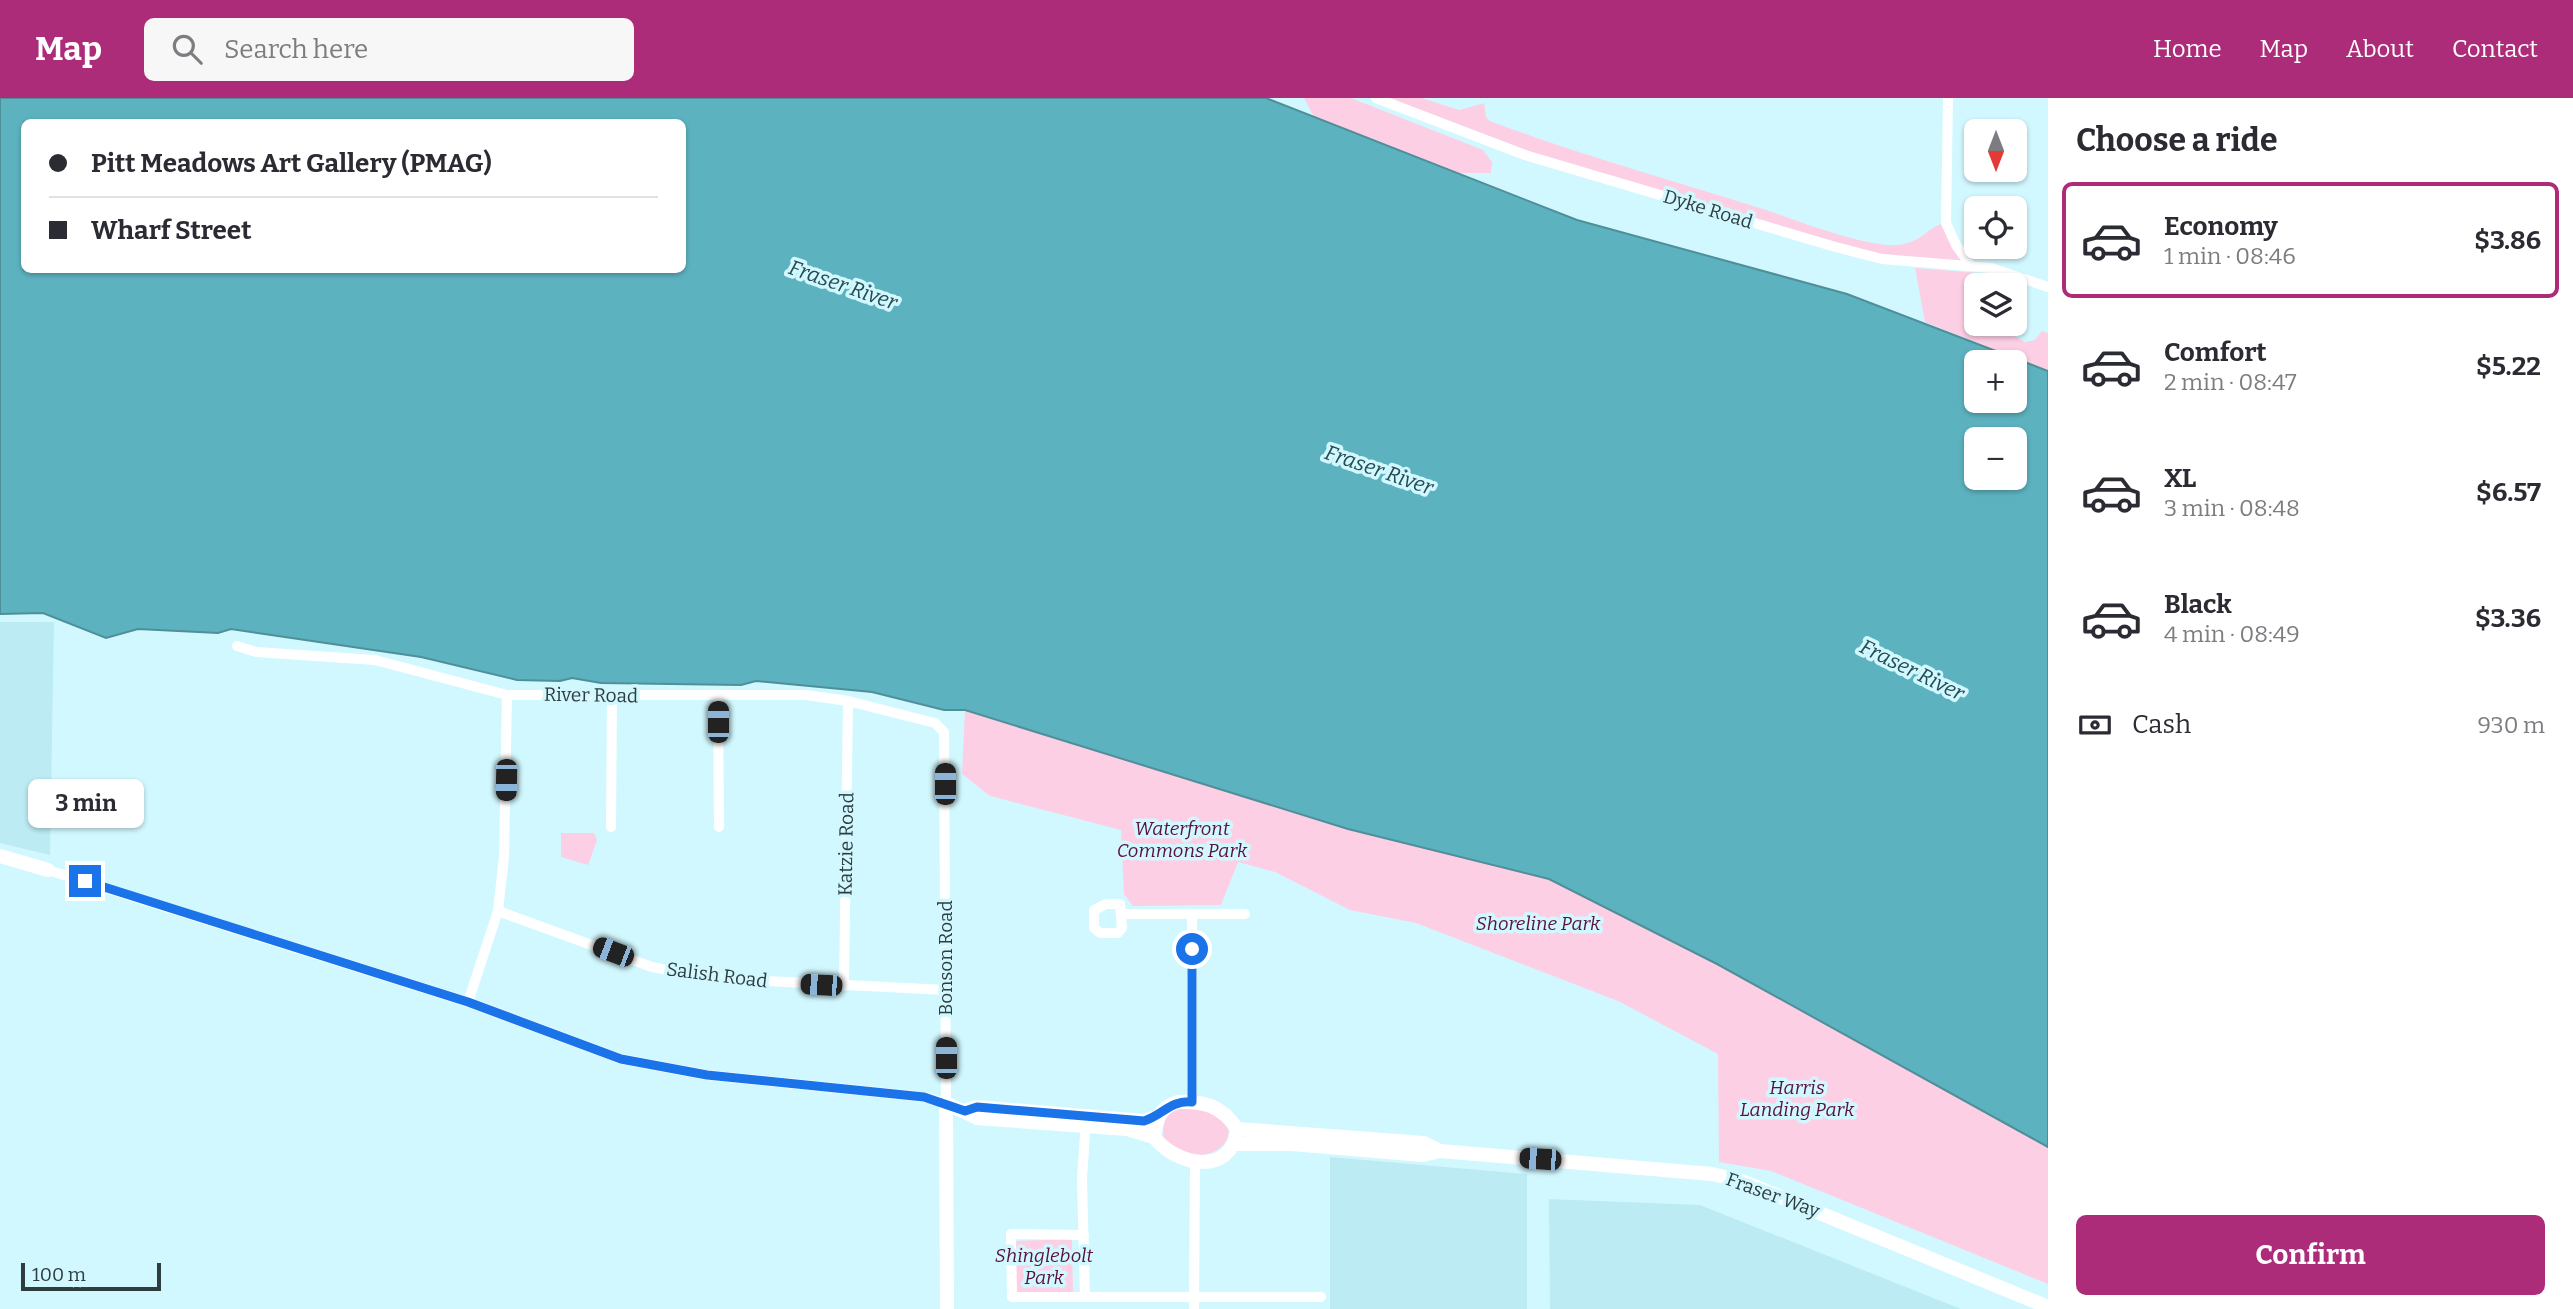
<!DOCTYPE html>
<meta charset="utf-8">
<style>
:root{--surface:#fff;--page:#f7f7f7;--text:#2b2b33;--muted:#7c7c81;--line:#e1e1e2;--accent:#ac2c7a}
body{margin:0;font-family:Bitter,serif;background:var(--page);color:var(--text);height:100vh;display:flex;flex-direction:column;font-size:26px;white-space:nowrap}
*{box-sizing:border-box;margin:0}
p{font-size:23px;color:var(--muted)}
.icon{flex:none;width:38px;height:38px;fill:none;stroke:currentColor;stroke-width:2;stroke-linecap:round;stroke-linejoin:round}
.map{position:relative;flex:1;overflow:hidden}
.side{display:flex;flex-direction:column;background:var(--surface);width:525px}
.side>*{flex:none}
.top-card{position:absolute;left:21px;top:21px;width:665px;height:154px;border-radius:10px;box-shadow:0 2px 5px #0004;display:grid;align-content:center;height:154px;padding:0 28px;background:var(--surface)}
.needle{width:46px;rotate:180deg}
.fabs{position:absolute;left:1964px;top:21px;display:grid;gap:14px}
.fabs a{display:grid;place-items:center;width:63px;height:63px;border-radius:10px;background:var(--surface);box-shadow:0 2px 5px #0004;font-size:35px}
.scale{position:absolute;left:21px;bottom:18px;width:140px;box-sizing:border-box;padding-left:7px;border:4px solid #2e3d3f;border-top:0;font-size:19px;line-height:24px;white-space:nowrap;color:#2e3d3f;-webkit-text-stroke:5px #d2f8ff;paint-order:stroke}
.end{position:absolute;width:32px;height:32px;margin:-16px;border:9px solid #1a73e8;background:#fff;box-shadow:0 0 0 4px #fff}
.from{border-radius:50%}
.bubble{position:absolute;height:49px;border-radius:10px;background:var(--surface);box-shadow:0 2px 5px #0004;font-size:23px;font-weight:700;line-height:49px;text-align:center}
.car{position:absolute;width:21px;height:42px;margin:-21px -10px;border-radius:9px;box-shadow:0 0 5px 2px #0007;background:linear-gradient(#222 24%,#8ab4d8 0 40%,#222 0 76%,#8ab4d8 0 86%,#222 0)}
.top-card b{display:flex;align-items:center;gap:24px;height:66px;font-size:26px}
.top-card b+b{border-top:2px solid var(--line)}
.top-card i{width:18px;height:18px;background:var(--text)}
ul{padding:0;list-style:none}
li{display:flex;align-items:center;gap:21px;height:116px;margin:0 14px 10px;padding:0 14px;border:4px solid transparent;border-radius:10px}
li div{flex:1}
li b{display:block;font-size:26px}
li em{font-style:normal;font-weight:700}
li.selected{border-color:var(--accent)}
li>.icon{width:63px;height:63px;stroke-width:1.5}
h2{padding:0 28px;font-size:32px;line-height:84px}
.pay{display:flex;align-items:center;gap:18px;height:77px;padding:0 28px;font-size:26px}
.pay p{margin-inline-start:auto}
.action{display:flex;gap:14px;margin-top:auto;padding:14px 28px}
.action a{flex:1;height:80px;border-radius:10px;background:var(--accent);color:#fff;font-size:28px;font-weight:700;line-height:80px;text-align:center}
header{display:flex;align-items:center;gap:42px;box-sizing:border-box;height:98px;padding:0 35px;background:var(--accent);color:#fff}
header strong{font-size:33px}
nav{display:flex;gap:38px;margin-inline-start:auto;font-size:24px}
.search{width:490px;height:63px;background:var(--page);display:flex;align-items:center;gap:18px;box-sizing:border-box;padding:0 24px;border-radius:10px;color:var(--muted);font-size:26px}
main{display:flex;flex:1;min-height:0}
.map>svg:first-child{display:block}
.built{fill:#bcebf3}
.green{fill:#fdcfe5}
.water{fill:#5db2c0;stroke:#4f8f99;stroke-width:2;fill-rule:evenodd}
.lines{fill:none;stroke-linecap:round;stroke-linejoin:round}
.street{stroke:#fff;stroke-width:10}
.secondary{stroke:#fff;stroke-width:14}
.route{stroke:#1a73e8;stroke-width:9}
.labels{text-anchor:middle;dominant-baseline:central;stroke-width:7;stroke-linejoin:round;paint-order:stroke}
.street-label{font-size:19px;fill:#2e3d3f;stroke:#d2f8ff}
.park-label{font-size:19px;font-style:italic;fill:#59113d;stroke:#d2f8ff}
.water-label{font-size:21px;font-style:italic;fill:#234b51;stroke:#d2f8ff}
</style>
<header>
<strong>Map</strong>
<div class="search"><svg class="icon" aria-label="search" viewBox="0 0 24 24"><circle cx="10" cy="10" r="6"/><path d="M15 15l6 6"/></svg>Search here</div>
<nav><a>Home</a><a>Map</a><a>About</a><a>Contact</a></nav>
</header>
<main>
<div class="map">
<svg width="2048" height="1211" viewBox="0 0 2048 1211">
<rect width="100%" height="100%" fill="#d2f8ff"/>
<g class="built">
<polygon points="0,524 54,524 50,757 0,745"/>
<polygon points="1330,1059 1527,1076 1527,1211 1330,1211"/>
<polygon points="1549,1101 1700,1107 1961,1211 1550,1211"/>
</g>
<g class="green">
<polygon points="1304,0 1351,0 1483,52 1492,64 1491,75 1457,75 1314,19"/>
<path d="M1387 0H1422L1459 12 1484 5 1486 19 1490 23C1580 57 1672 82 1763 111 1796 122 1865 149 1896 147 1923 145 1927 129 1942 126L1961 162 1957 165 1874 155 1550 61Z"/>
<polygon points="1915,170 1978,175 1980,185 1976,187 1976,226 1992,226 2025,244 2035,242 2042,233 2048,235 2048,273 1925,224"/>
<polygon points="965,612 1348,731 1549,781 1717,866 2048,1049 2048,1186 1771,1073 1719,1064 1718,956 1618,903 1416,825 1350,812 1275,774 1238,764 1221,807 1133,808 1124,796 1121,732 990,698 962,676"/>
<polygon points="561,735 594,735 597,742 588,767 561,759"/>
<path d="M1197 1009C1203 1011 1213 1012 1218 1016 1250 1038 1204 1080 1164 1041 1162 1028 1163 1019 1172 1010Z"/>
<polygon points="1072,1141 1073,1194 1016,1195 1015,1143"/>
</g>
<path class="water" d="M0 0H1266L1577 122 1847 196 2048 273V1049L1717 866 1549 781 1348 731 965 612H944L872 594 756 583 741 587 601 585 572 580 560 583 517 582 421 559 231 531 218 535 138 531 106 540 43 515 0 516ZM24 24H682V172H24ZM1976 264H2014V303H1976ZM1976 341H2014V380H1976Z"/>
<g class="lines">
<g class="street">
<polyline points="1376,0 1525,57 1832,148 1882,161 1991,170 2048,189"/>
<polyline points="1948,0 1946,125 1956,147 1971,168"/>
<polyline points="718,598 719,729"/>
<polyline points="611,729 612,598"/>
<polyline points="48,772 468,904 621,961 707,977 924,999 946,1005 944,634 935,625 848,603 806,597 507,597 375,562 256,554 237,548"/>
<polygon points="1106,806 1120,806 1122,830 1118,835 1100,835 1094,830 1094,812"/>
<polyline points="498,813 652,869 707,880 946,892"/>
<polyline points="1122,816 1245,816"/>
<polyline points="1192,816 1192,1004"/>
<polyline points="844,888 848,603"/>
<polyline points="468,904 498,813 504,758 507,597"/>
<polyline points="1084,1137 1011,1136 1012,1199 1321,1199"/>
<polyline points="1085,1199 1082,1080 1086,1023"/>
<polyline points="1194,1211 1195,1063"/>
</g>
<g class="secondary">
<polyline points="0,758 48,772"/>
<path d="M1178 1004C1205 1003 1222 1008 1237 1031 1232 1079 1176 1068 1154 1039 1157 1020 1159 1010 1178 1004Z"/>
<polyline points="965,1013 977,1009 1144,1023 1157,1019"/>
<polyline points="1237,1031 1424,1045 1440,1053"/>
<polyline points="1235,1046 1292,1046 1423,1057 1440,1053 1712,1076 1742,1083 2048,1209"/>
<polyline points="947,1211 946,1005 977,1020 1127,1031 1154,1039"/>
</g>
</g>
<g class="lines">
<path class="route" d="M85 783 468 904 621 961 707 977 924 999 965 1013 977 1009 1144 1023C1163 1017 1170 1002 1192 1004V851"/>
</g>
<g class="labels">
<g class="street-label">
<text transform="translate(1708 111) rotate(17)">Dyke Road</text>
<text transform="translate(591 597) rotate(1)">River Road</text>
<text transform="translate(846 746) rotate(-89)">Katzie Road</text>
<text transform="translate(945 860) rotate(-90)">Bonson Road</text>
<text transform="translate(717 877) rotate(7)">Salish Road</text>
<text transform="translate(1773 1097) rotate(20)">Fraser Way</text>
</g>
<g class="park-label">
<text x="1182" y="730">Waterfront<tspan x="1182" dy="22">Commons Park</tspan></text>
<text x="1538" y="825">Shoreline Park</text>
<text x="1797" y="989">Harris<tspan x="1797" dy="22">Landing Park</tspan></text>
<text x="1044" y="1157">Shinglebolt<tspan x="1044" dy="22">Park</tspan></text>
</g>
<g class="water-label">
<text transform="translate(843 187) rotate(19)">Fraser River</text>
<text transform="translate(1379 372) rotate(19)">Fraser River</text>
<text transform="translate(1912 572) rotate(26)">Fraser River</text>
</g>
</g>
</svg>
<div class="fabs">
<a><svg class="needle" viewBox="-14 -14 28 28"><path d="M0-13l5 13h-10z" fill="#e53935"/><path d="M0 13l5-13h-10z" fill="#7c7c81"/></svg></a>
<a><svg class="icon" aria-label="locate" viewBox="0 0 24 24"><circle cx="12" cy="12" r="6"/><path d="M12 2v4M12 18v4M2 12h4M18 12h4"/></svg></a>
<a><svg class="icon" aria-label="layers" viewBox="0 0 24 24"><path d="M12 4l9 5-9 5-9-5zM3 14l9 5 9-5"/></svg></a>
<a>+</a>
<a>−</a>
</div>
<div class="scale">100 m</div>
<i class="end from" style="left:1192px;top:851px"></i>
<i class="end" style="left:85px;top:783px"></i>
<div class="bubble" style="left:28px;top:681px;width:116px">3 min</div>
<i class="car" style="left:718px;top:624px;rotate:0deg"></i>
<i class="car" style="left:506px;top:682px;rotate:181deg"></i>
<i class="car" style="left:945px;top:686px;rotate:0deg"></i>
<i class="car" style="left:613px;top:854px;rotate:291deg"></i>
<i class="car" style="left:821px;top:887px;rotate:273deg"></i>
<i class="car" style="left:946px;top:960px;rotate:0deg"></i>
<i class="car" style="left:1540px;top:1061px;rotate:274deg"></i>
<div class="top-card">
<b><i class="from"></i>Pitt Meadows Art Gallery (PMAG)</b>
<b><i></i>Wharf Street</b>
</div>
</div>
<section class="side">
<h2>Choose a ride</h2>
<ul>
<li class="selected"><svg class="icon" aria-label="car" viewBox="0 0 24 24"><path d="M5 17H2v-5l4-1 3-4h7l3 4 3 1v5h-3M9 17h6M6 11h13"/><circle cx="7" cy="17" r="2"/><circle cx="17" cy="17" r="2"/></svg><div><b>Economy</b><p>1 min · 08:46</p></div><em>$3.86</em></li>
<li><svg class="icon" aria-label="car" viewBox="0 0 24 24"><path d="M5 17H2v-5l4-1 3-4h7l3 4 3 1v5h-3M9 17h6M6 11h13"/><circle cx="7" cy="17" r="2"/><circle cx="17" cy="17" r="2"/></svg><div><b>Comfort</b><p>2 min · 08:47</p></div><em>$5.22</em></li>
<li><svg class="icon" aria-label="car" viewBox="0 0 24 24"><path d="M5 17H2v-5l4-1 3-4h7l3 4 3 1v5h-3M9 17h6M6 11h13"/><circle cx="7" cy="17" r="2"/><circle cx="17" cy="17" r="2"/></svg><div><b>XL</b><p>3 min · 08:48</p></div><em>$6.57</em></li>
<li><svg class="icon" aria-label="car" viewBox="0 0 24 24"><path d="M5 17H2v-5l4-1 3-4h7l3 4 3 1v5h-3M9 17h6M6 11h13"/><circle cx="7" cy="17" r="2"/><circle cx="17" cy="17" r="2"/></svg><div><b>Black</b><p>4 min · 08:49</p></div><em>$3.36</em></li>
</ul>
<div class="pay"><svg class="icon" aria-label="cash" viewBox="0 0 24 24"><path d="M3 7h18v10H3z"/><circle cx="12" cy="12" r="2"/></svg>Cash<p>930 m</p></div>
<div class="action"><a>Confirm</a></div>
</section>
</main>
